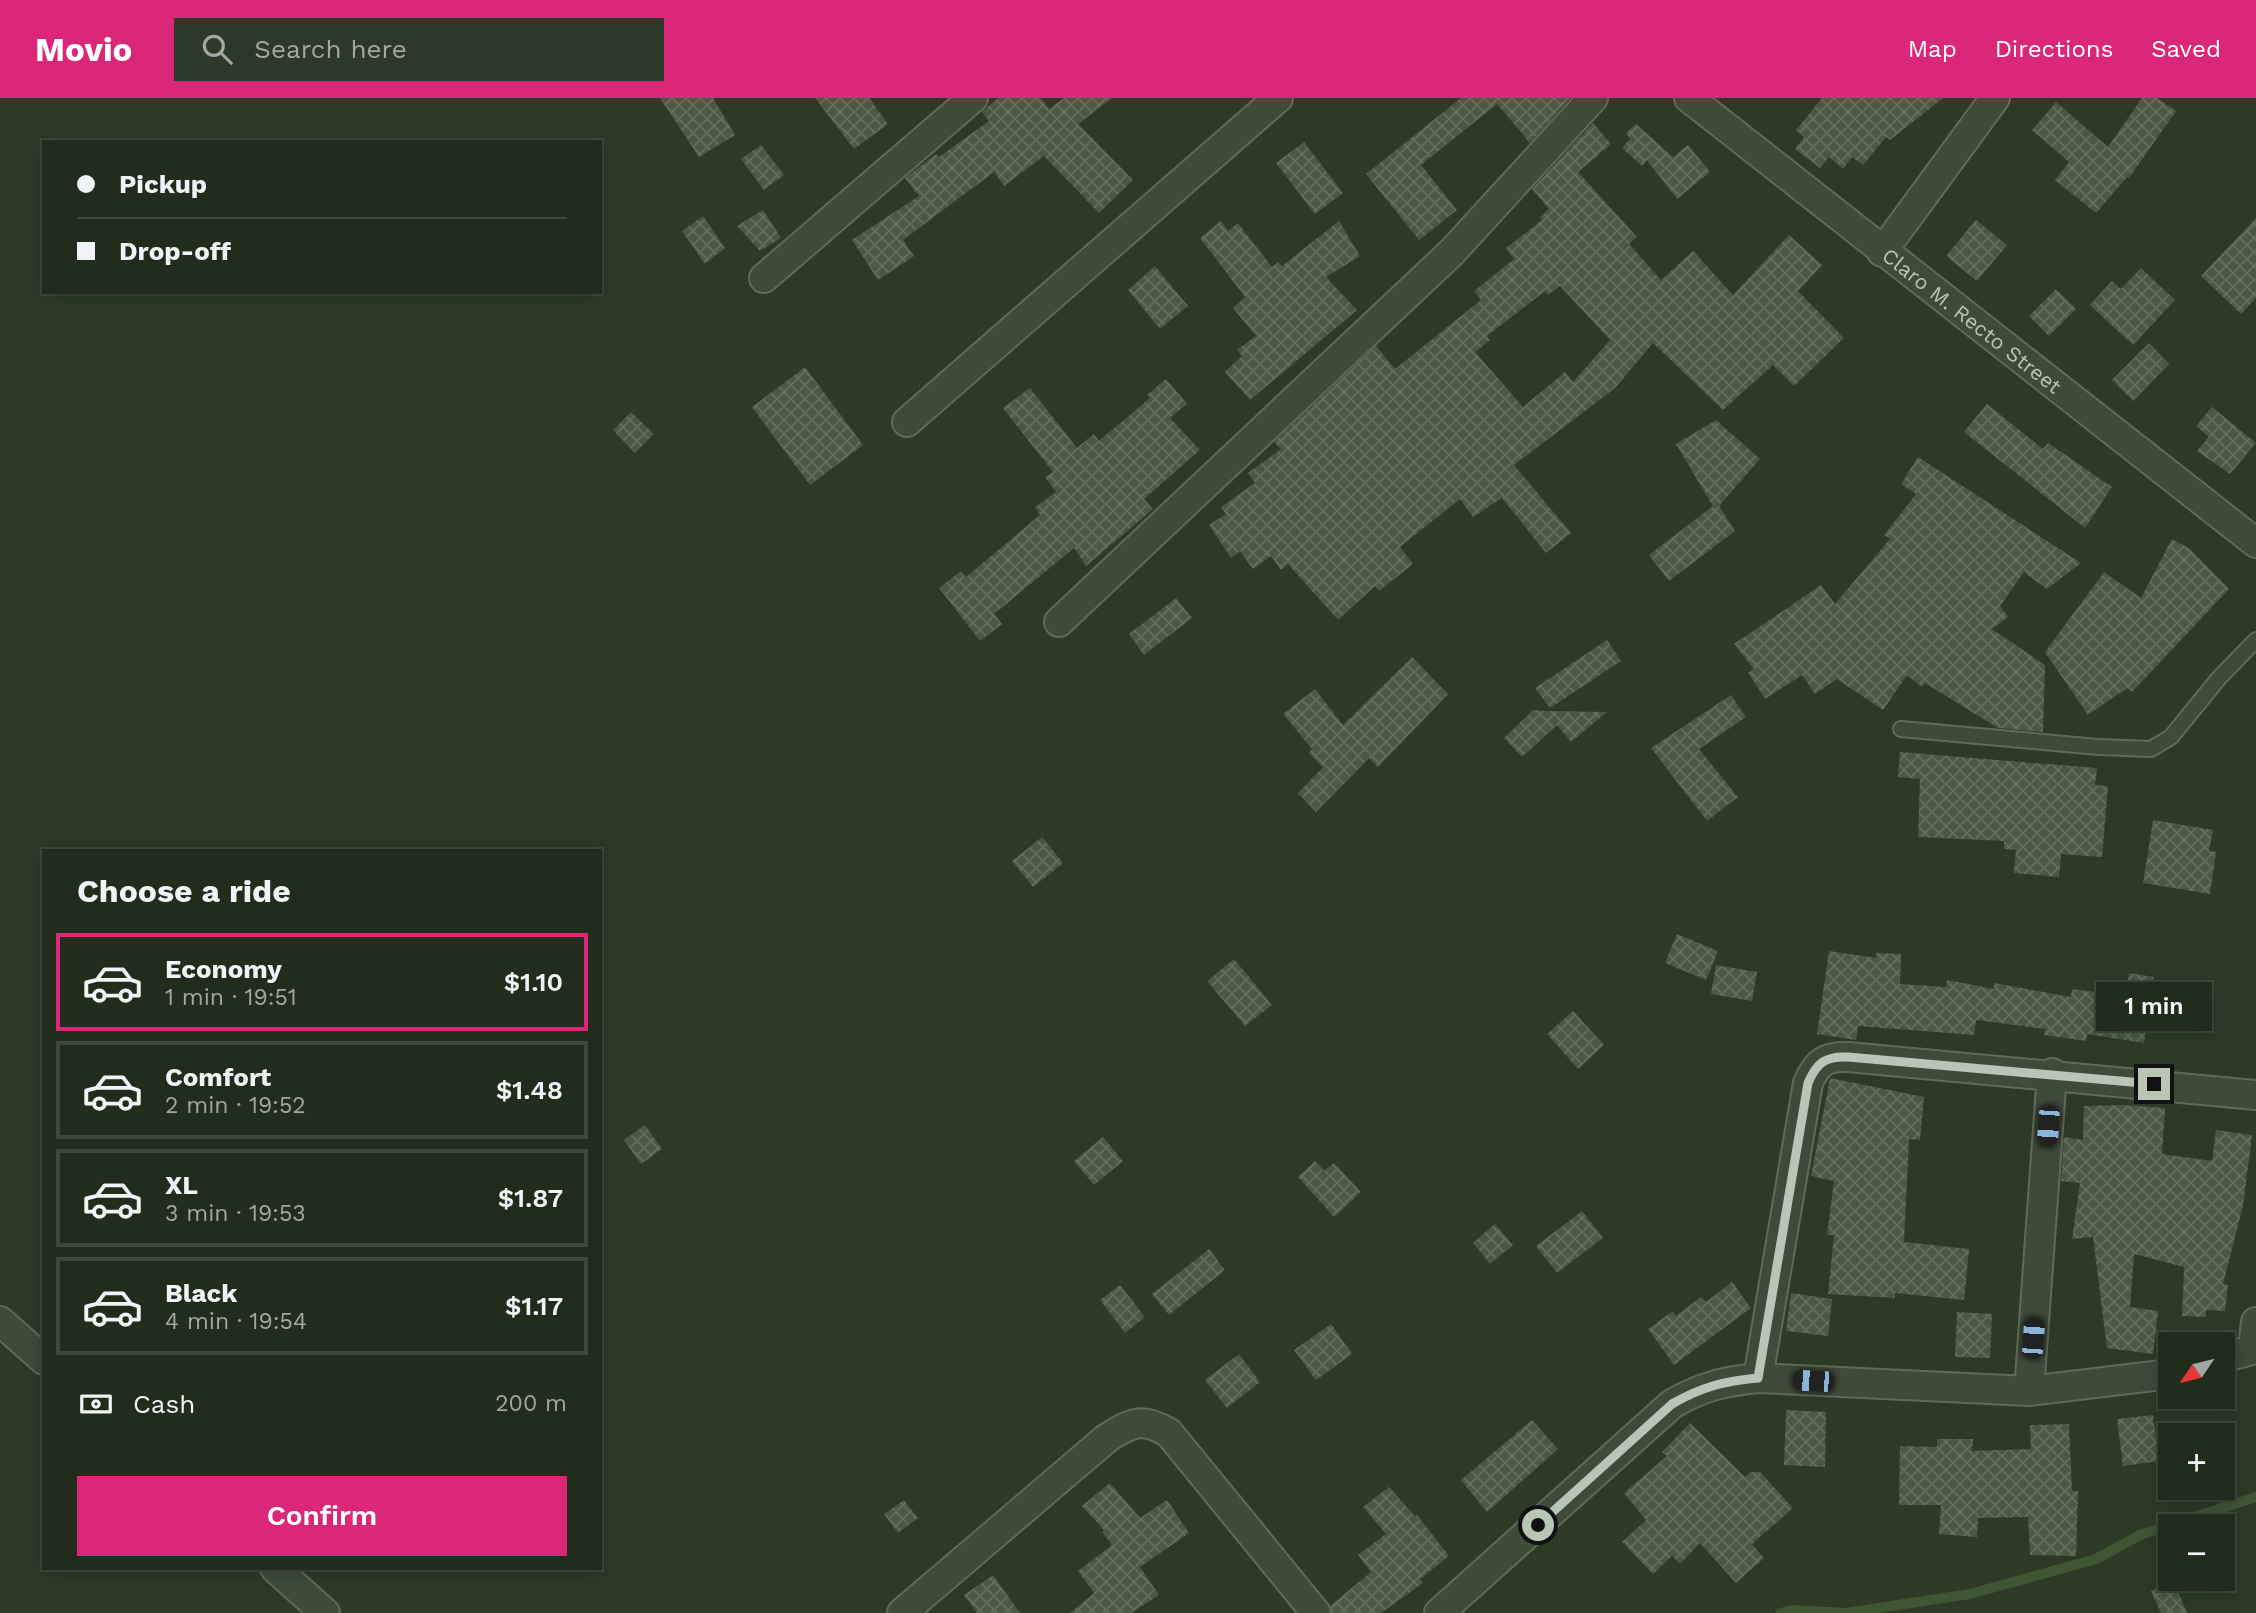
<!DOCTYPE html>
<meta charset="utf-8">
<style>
:root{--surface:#212c1c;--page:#2d3829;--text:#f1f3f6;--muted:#a2a7a3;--line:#3e483b;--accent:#db2777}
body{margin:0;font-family:"Work Sans",sans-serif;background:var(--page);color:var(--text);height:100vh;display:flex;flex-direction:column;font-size:26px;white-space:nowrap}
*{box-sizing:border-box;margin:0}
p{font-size:23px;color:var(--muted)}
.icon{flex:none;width:38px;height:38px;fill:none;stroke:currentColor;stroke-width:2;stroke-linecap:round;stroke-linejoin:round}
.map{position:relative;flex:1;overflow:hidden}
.panel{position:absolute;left:42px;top:751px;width:560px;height:721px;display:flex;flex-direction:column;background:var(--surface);border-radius:0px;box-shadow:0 4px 18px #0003,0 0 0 2px var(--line)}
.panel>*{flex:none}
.guide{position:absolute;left:42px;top:42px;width:560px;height:154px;border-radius:0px;box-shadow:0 4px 18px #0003,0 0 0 2px var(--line);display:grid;align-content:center;height:154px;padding:0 35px;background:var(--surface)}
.needle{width:46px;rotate:235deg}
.controls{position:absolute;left:2158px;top:1234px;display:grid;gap:14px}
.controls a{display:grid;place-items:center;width:77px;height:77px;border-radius:0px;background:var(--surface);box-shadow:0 4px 18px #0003,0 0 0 2px var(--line);font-size:35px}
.end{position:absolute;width:32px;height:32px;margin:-16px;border:9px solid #bac6b5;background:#111;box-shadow:0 0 0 4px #111}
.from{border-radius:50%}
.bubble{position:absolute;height:49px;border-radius:0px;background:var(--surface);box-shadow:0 4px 18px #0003,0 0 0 2px var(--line);font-size:23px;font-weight:600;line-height:49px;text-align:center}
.car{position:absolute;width:21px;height:42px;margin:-21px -10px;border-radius:9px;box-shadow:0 0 5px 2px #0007;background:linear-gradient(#222 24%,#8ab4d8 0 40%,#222 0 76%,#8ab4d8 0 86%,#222 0)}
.guide b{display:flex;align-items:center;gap:24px;height:66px;font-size:26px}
.guide b+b{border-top:2px solid var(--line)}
.guide i{width:18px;height:18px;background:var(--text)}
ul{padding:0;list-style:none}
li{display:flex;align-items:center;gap:21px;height:98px;margin:0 14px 10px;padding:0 21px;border:4px solid var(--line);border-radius:0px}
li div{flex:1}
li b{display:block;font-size:26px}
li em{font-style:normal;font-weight:600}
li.active{border-color:var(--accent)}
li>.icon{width:63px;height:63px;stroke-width:1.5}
h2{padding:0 35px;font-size:32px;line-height:84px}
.pay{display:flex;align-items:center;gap:18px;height:77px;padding:0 35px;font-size:26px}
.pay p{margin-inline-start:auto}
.primary-button{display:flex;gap:14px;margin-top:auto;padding:14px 35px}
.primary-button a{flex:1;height:80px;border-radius:0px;background:var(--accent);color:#fff;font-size:28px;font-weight:600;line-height:80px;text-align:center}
header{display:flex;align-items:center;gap:42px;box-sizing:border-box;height:98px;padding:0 35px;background:var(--accent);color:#fff}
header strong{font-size:33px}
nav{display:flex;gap:38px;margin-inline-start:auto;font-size:24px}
.search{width:490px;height:63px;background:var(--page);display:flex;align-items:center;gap:18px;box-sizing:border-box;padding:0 24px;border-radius:0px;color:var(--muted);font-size:26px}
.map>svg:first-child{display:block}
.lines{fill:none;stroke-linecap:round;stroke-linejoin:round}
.stream{stroke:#3f5634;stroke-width:10}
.building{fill:url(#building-cross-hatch);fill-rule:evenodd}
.service-casing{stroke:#5f6b5a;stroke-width:18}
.minor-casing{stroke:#5f6b5a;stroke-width:32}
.service{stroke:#3f4a39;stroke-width:14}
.minor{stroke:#3f4a39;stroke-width:28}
.route{stroke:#bac6b5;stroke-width:9}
.labels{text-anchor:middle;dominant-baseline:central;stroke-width:7;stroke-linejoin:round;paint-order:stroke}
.street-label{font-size:21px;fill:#bac6b5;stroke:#242f1e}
</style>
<header>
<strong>Movio</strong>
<div class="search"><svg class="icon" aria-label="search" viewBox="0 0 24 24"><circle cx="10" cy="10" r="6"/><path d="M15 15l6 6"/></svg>Search here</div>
<nav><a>Map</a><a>Directions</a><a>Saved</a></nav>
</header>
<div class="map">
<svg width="2256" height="1515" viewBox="0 0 2256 1515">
<defs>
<pattern id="building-cross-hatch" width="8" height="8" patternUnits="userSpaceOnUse" patternTransform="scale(1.75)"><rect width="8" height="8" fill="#4a5942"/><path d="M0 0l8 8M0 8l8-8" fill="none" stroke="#626f5b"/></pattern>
</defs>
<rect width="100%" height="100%" fill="#2c3a26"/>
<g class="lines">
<polyline class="stream" points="1780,1515 1793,1512 1846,1515 1970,1496 2096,1461 2142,1436 2256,1399"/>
</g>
<g class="building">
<polygon points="660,0 713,0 735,37 699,59"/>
<polygon points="815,0 869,0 888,26 854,51"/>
<polygon points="998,0 1041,0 1049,11 1064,0 1112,0 1078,26 1133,82 1099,115 1044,58 1004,88 994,74 903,142 914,158 878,182 852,142 919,98 905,80 936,56 939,59 989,23 982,14"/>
<polygon points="1461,0 1570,0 1530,45 1497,6 1421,67 1457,112 1419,142 1366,76"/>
<polygon points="1822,0 1943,0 1890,42 1886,39 1863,67 1852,59 1843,71 1829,59 1820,70 1795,51 1804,39 1796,32"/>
<polygon points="2142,0 2157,0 2176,13 2129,80 2127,79 2096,115 2055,82 2069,64 2032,32 2056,4 2108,49"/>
<path d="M1593 25 1611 46 1578 74 1637 139 1629 146 1661 182 1693 153 1733 197 1789 137 1822 167 1798 193 1844 240 1794 288 1773 267 1723 312 1653 245 1615 290 1514 367 1571 435 1546 455 1502 400 1473 419 1460 401 1400 449 1413 466 1379 493 1375 488 1338 522 1288 466 1281 472 1271 458 1253 471 1240 453 1231 460 1209 427 1226 416 1221 409 1255 385 1248 375 1281 351 1274 344 1376 248 1395 271 1481 202 1474 193 1514 161 1506 150 1542 122 1540 119 1549 111 1532 91ZM1560 188 1610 242 1573 284 1565 274 1523 309 1475 254 1490 242 1487 238 1545 193 1548 197Z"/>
<polygon points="1636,26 1673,59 1688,47 1710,74 1677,101 1647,62 1642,68 1622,50 1630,41 1626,35"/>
<polygon points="1304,44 1343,95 1315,116 1276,65"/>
<polygon points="761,47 784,77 764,92 741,61"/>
<polygon points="763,112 781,140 760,153 737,128"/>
<polygon points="703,118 725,150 705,166 682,133"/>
<polygon points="2256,120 2256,200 2241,216 2201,178"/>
<polygon points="1976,122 2007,147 1977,183 1946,158"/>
<polygon points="1221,123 1228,133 1238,125 1272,169 1278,164 1282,168 1339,123 1360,158 1326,179 1357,212 1250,302 1225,274 1242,258 1237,252 1256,238 1233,210 1245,199 1200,140"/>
<polygon points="1155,168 1188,208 1160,231 1128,192"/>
<polygon points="2141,170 2175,202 2133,247 2090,207 2112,183 2121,191"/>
<polygon points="2056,191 2076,211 2049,238 2029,218"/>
<polygon points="2149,245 2169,266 2133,303 2112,282"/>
<polygon points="805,269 863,347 810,387 752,309"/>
<polygon points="1166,281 1187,306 1170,320 1200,352 1144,401 1153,411 1086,468 1074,450 994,516 1002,526 980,543 939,490 961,473 966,479 1040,417 1035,409 1056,394 1045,379 1053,374 1003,310 1030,290 1077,350 1094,336 1099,343 1150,300 1147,297"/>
<polygon points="1987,306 2043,351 2048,345 2112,389 2085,430 1964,334"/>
<polygon points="2212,309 2256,345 2230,376 2197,353 2209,339 2196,328"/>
<polygon points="631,314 654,336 635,355 613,332"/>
<polygon points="1716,322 1760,361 1719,408 1735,433 1669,483 1649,457 1713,408 1676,346"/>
<polygon points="1918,359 2081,465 2047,491 2024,474 2000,508 2008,519 1992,531 2045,567 2043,634 1998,630 1925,585 1922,589 1907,577 1883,612 1837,581 1815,596 1802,577 1765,601 1748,575 1754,571 1734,546 1821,487 1835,506 1890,441 1884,437 1916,396 1901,386"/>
<polygon points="2172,441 2190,451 2229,491 2132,594 2127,590 2088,617 2045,554 2104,474 2141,500"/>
<polygon points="1176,500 1192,520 1144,557 1129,536"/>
<polygon points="1607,542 1621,563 1550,610 1535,590"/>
<polygon points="1412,559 1448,596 1378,669 1369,660 1316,714 1298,695 1323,669 1309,655 1312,651 1283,616 1315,591 1343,627"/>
<polygon points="1731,597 1746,619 1699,651 1738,699 1707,723 1651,650"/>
<polygon points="1533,612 1545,613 1607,614 1571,644 1557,627 1522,659 1504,640"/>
<polygon points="1900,654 2097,670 2095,687 2108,688 2102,759 2061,756 2059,779 2014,775 2016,752 2004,751 2004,743 1918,739 1920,681 1898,679"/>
<polygon points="2153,722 2213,732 2209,753 2216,754 2210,796 2143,785"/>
<polygon points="1042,739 1063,765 1033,789 1012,763"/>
<polygon points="1677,836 1718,853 1706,882 1665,865"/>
<polygon points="1829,853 1876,860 1876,855 1901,856 1900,886 1946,889 1947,882 1994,891 1994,885 2071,899 2072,891 2125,898 2129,875 2154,879 2144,945 2087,936 2086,943 2044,937 2045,931 1976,922 1974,937 1858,928 1856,942 1817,936"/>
<polygon points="1234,861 1272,907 1245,928 1207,883"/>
<polygon points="1716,867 1757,874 1752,903 1711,896"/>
<polygon points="1573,913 1604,947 1578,971 1547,936"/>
<polygon points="1830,980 1924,999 1920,1042 1909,1041 1904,1144 1969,1151 1964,1202 1895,1195 1895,1200 1828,1196 1834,1137 1827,1137 1834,1083 1811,1078"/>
<polygon points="2124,1007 2165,1010 2162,1056 2212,1063 2216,1032 2252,1037 2243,1108 2223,1186 2228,1187 2225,1213 2206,1212 2206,1219 2182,1218 2184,1169 2134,1156 2130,1209 2158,1213 2153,1256 2107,1250 2093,1139 2072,1141 2080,1085 2061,1083 2064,1039 2083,1042 2084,1008"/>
<polygon points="645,1027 662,1051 641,1066 624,1042"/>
<polygon points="1103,1039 1123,1063 1094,1087 1074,1063"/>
<polygon points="1315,1063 1324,1073 1334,1065 1361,1094 1334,1119 1298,1079"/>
<polygon points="1582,1113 1603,1140 1557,1175 1536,1148"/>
<polygon points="1495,1126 1513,1147 1490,1166 1473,1145"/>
<polygon points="1209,1151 1225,1172 1169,1217 1152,1196"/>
<polygon points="1732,1184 1751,1210 1674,1267 1648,1231 1673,1213 1676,1218 1701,1199 1706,1204"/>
<polygon points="1120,1187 1145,1219 1125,1235 1100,1202"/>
<polygon points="1791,1195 1832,1201 1828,1238 1786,1233"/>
<polygon points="1957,1214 1992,1216 1990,1260 1955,1259"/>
<polygon points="1331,1226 1352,1256 1316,1282 1294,1252"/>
<polygon points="1239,1256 1260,1284 1227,1310 1205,1282"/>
<polygon points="1786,1312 1826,1314 1825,1369 1784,1367"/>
<polygon points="2153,1317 2159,1363 2123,1368 2117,1321"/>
<polygon points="1532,1322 1558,1351 1487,1414 1461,1382"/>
<polygon points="1690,1325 1745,1379 1751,1374 1760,1374 1793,1410 1752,1446 1764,1460 1736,1485 1700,1445 1680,1466 1672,1458 1653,1476 1622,1444 1646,1422 1624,1395 1667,1358 1662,1354"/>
<polygon points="2069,1326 2072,1393 2078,1393 2076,1458 2030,1457 2028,1419 1978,1420 1977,1439 1939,1436 1941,1407 1899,1407 1900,1348 1937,1349 1937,1341 1973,1341 1972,1353 2031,1351 2030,1327"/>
<polygon points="1110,1385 1140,1420 1167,1402 1189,1435 1140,1469 1159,1497 1131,1515 1070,1515 1094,1495 1078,1473 1112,1447 1102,1434 1104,1432 1082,1408"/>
<polygon points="1389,1389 1415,1418 1417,1417 1449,1458 1420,1481 1423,1485 1381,1515 1332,1515 1330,1508 1371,1474 1358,1457 1386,1436 1363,1409"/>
<polygon points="904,1402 918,1420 898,1435 884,1416"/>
<polygon points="993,1477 1020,1515 977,1515 964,1497"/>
<polygon points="2174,1483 2187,1515 2161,1515 2151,1493"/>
</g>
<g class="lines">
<defs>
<polyline id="service" points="1901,631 2098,649 2151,651 2171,639 2219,580 2256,542"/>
<g id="minor">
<path id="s1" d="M1689 0 2256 445"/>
<polyline points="1882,154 1995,0"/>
<polyline points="764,180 973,0"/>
<polyline points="907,324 1278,0"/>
<polyline points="1059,524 1452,154 1593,0"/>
<polyline points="0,1223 44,1262"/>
<polyline points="2253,1251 2256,1224"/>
<polyline points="2222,1260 2256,1251"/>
<path d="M1758 1280 1808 985C1817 964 1826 958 1848 959L2256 997"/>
<polyline points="2029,1293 2052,975"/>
<polyline points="275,1470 325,1515"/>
<path d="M902 1515 1107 1340C1132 1324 1143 1319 1169 1335L1316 1515"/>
<path d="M1439 1515 1672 1306C1701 1289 1725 1283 1758 1280L2029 1293 2170 1276"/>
</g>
</defs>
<use href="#service" class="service-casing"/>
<use href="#minor" class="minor-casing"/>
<use href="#service" class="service"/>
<use href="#minor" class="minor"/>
</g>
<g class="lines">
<path class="route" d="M1538 1427 1672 1306C1701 1289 1725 1283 1758 1280L1808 985C1817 964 1826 958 1848 959L2154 986"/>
</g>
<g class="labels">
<g class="street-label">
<text stroke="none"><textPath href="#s1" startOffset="360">Claro M. Recto Street</textPath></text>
</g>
</g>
</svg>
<div class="controls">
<a><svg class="needle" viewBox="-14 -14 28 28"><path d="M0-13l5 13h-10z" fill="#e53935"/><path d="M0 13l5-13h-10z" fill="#a2a7a3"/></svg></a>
<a>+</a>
<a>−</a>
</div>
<i class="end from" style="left:1538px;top:1427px"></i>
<i class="end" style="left:2154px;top:986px"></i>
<div class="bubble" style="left:2096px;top:884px;width:116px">1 min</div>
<i class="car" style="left:2048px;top:1028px;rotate:184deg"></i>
<i class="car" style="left:2033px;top:1240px;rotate:4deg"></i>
<i class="car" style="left:1813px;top:1283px;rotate:273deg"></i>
<div class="guide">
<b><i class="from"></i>Pickup</b>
<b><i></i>Drop-off</b>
</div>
<section class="panel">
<h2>Choose a ride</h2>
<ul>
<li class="active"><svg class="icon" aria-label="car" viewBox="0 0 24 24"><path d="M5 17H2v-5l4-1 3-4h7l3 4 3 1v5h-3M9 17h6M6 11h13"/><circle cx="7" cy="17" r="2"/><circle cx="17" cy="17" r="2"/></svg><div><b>Economy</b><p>1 min · 19:51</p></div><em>$1.10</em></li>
<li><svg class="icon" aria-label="car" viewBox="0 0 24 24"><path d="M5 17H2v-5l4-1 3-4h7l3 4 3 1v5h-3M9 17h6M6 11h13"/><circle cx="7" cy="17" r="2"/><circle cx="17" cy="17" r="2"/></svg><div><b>Comfort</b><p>2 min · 19:52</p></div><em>$1.48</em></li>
<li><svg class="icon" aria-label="car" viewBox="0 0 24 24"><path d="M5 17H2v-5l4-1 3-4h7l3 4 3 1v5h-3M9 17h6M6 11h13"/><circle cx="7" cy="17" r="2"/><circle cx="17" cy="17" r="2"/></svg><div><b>XL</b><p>3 min · 19:53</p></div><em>$1.87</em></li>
<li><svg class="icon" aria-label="car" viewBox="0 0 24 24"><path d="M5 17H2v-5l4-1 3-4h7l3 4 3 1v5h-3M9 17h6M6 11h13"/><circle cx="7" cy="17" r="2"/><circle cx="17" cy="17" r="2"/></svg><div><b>Black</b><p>4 min · 19:54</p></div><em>$1.17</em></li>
</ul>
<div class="pay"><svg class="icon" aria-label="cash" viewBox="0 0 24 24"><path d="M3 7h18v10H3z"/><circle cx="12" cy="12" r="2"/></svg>Cash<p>200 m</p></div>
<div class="primary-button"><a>Confirm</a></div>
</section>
</div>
